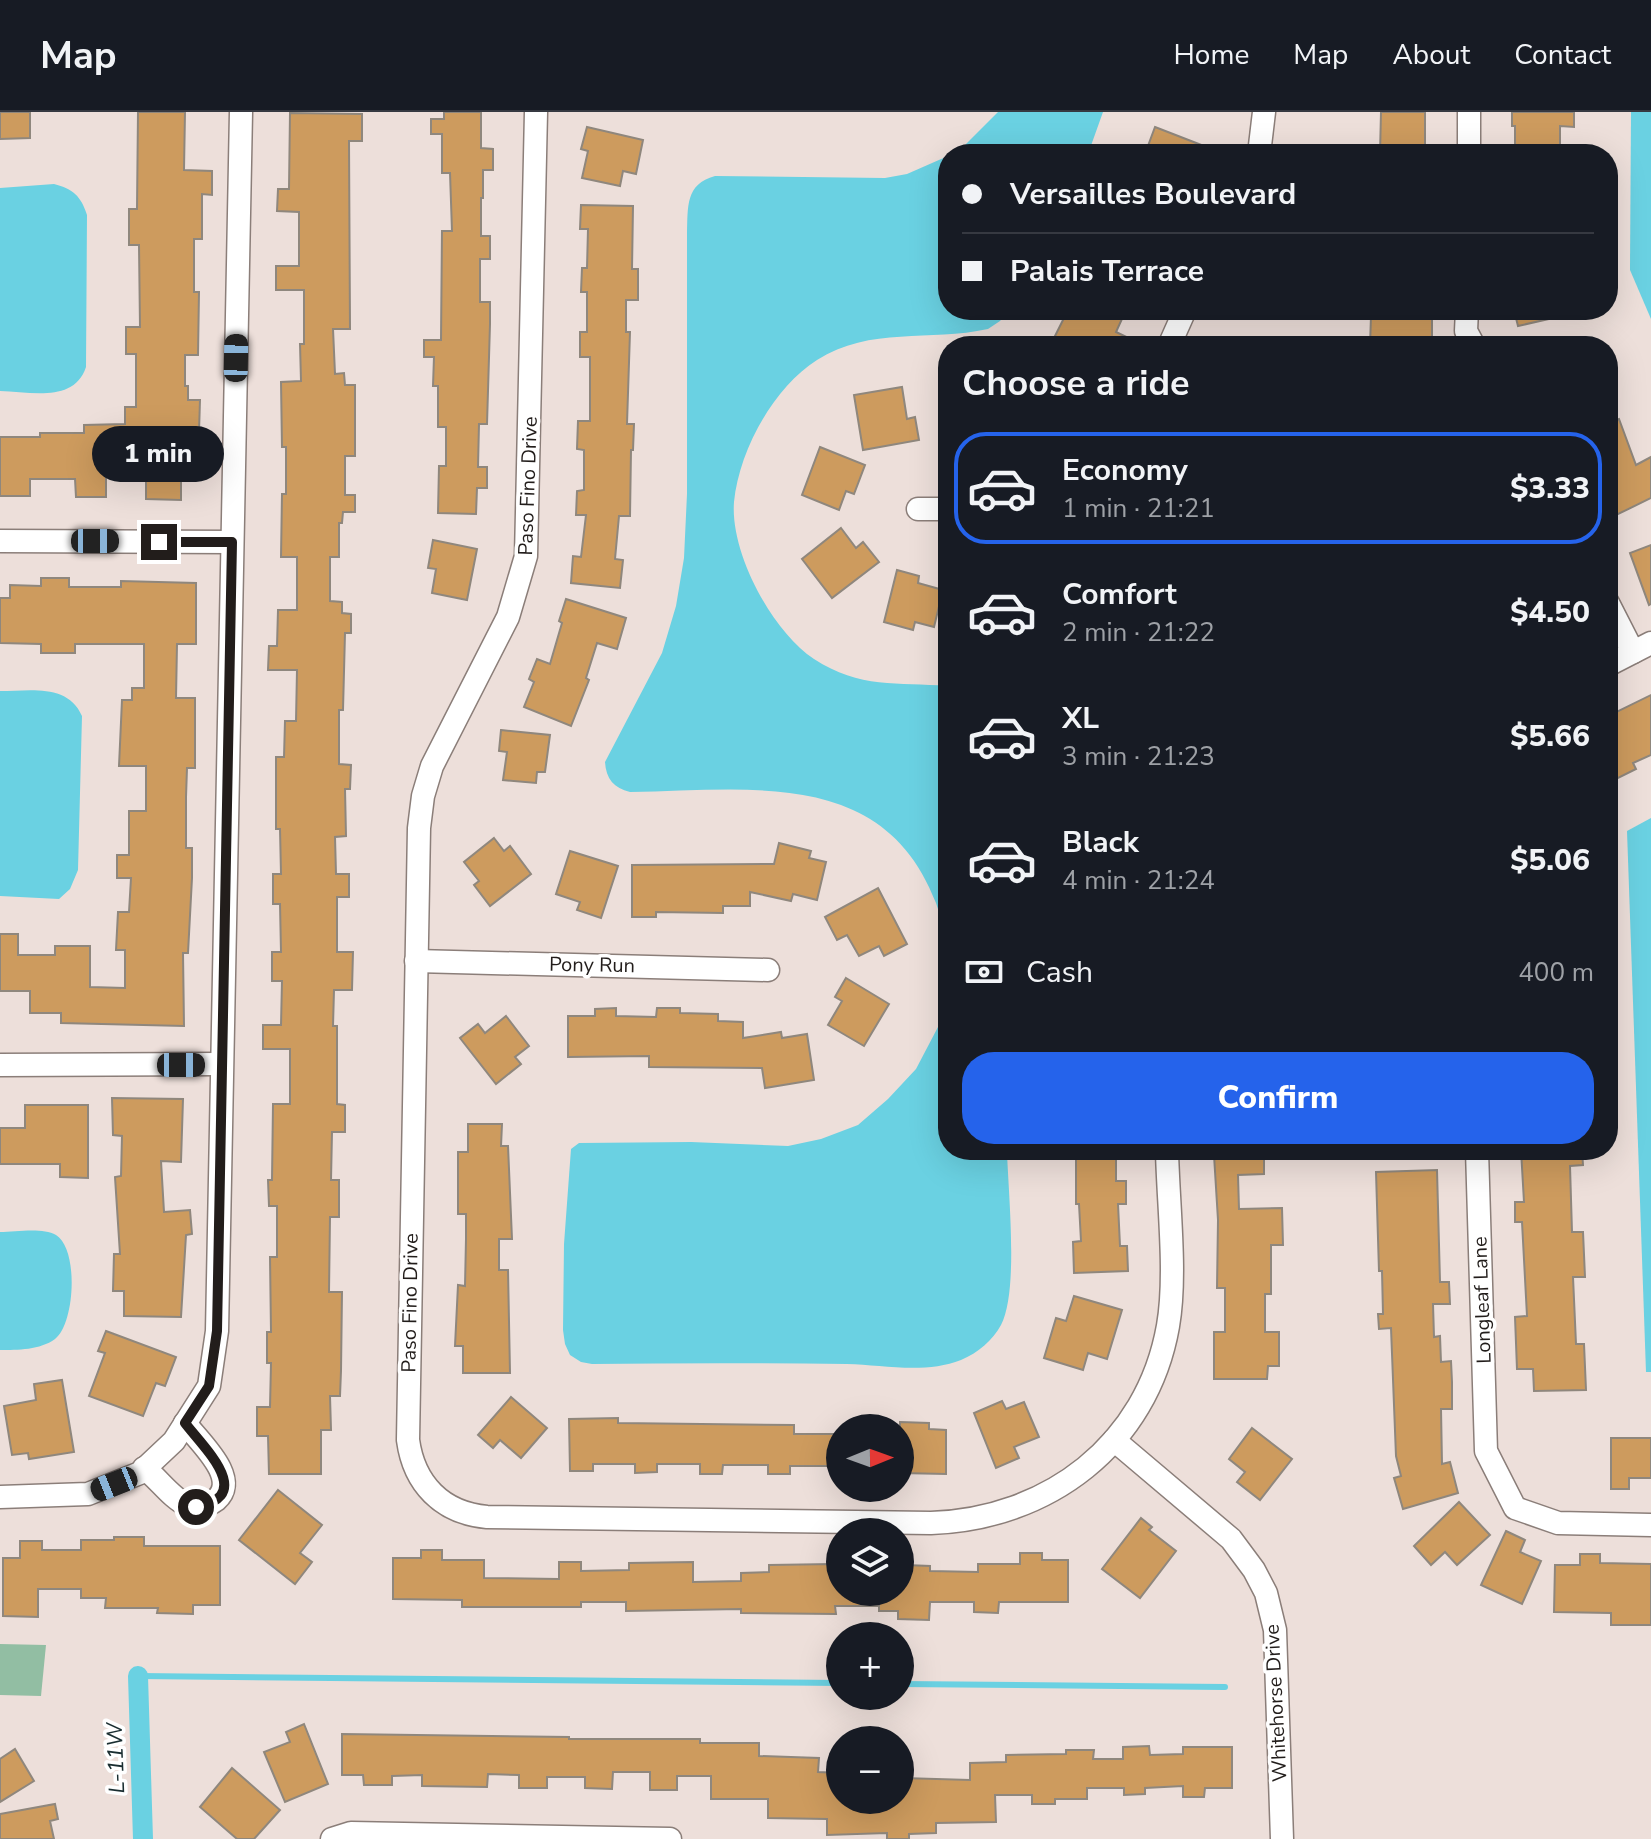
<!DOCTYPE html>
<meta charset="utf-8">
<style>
:root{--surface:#171b24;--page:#20242c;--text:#f1f3f6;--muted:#9ea1a6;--line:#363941;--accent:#2563eb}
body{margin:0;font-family:"Nunito Sans",sans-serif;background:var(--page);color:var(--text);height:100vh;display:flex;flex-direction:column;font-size:30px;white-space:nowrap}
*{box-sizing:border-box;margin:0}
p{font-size:26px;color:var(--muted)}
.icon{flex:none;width:44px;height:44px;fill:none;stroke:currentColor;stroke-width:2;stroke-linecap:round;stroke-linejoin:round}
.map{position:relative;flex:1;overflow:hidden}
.details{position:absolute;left:938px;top:224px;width:680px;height:824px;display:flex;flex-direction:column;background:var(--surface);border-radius:32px;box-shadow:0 8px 32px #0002}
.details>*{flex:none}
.hud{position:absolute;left:938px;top:32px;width:680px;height:176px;border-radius:32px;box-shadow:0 8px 32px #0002;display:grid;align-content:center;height:176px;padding:0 24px;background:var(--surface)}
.needle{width:52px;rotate:89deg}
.tools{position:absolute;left:826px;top:1302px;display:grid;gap:16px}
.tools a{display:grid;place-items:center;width:88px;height:88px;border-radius:50%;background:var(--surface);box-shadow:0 8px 32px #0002;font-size:40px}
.end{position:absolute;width:36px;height:36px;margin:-18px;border:10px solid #221d1b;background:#fff;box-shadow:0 0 0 4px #fff}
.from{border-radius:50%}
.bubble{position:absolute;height:56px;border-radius:28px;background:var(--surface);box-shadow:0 8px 32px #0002;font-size:26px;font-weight:800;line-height:56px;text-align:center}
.car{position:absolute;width:24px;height:48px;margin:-24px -12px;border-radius:10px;box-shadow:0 0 6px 2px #0007;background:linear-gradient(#222 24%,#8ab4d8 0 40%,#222 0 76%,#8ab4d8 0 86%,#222 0)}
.hud b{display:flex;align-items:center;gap:28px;height:76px;font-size:30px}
.hud b+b{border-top:2px solid var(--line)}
.hud i{width:20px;height:20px;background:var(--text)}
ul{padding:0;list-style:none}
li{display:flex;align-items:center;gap:24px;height:112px;margin:0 16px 12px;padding:0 8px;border:4px solid transparent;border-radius:32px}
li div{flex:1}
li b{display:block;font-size:30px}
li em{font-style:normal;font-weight:800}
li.on{border-color:var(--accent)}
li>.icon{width:72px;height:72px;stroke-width:1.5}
h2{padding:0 24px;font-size:36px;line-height:96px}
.pay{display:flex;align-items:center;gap:20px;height:88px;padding:0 24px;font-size:30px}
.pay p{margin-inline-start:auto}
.primary-button{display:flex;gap:16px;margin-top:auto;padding:16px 24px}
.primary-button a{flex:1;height:92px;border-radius:32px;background:var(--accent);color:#fff;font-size:32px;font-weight:800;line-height:92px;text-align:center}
header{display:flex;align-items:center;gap:48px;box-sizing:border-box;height:112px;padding:0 40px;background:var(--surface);border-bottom:2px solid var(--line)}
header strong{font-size:38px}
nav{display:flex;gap:44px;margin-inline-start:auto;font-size:28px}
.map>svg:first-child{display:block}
.green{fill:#92bea3}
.water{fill:#6ad1e2}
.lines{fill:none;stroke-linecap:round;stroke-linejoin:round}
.stream{stroke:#6ad1e2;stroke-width:6}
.canal{stroke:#6ad1e2;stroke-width:20}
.building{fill:#cd9b5e;stroke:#8f877d;stroke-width:2}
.minor-casing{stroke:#8b7e79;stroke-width:25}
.minor{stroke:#fff;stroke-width:22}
.route{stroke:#221d1b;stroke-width:10}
.labels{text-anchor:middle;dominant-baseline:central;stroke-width:7;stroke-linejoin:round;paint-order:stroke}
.street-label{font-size:20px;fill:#221d1b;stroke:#fff}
.water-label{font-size:22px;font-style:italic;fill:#192d30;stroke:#fff}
</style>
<header>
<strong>Map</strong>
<nav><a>Home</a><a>Map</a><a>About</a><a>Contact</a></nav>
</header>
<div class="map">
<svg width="1651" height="1727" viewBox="0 0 1651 1727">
<rect width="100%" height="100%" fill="#eddfda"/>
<polygon class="green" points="0,1532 46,1533 41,1584 0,1583"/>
<g class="water">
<polygon points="998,0 1103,0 1088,42 951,42 963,35"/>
<polygon points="1631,0 1651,0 1651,207 1630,158"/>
<path d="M948 44V198H1009L1000 209 988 217C930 230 870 214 817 248 773 276 739 339 734 390 730 441 772 519 814 547 860 577 897 570 948 574V875C946 848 946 817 936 791 884 654 748 679 630 680 614 676 606 667 605 650L662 541 676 494 684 446 687 382V122C688 95 685 72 715 64L885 66 907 62Z"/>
<path d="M54 72C73 77 81 84 87 103L86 255C74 291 31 280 0 279V76Z"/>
<path d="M0 579C29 579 68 571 82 604L78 758 70 777 59 787 0 784Z"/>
<polygon points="1651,706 1651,1260 1646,1260 1627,719"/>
<path d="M948 878V1038H1007C1008 1079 1019 1179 1001 1213 993 1228 978 1241 961 1248 926 1262 883 1253 847 1252 762 1251 677 1251 592 1252L581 1250 570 1243 565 1232 563 1218 564 1132 571 1037 579 1031 691 1030 788 1034 821 1027 858 1013 888 987 916 957 938 915Z"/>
<path d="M0 1120C16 1120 42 1115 56 1123 79 1137 75 1212 55 1227 40 1238 18 1238 0 1238Z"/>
</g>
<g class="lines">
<g class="stream">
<polyline points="138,1564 840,1571"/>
<polyline points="900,1572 1225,1575"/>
</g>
<polyline class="canal" points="138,1564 143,1727"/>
</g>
<g class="building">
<polygon points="0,0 30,0 30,26 0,27"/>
<polygon points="138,0 185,0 184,58 212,59 212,83 202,82 202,127 194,127 194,180 199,180 198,243 185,243 185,274 188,274 188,288 200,288 198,351 181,351 181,388 146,387 146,354 106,354 106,385 76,385 75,367 30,367 30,384 0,384 0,325 40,325 40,321 84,321 84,313 125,312 125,295 136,295 136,242 126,242 126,215 140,215 139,133 129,133 129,97 137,97"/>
<polygon points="444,0 481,0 481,36 493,37 493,58 483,58 483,86 481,86 481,124 490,124 490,147 480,147 480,190 490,190 490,212 487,312 479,312 478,355 487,355 487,376 477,376 476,402 438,401 439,354 446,354 446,315 438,315 438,274 433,274 434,245 424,245 424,228 441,228 442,119 452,119 450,61 442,61 442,22 431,22 431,7 444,7"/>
<polygon points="1381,0 1425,0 1425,42 1380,42"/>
<polygon points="1512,0 1574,0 1574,15 1560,14 1560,42 1515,42 1515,14 1512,14"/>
<polygon points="290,1 362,2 362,29 349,29 350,217 333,217 335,262 344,261 345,273 355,273 355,344 345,344 345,383 355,383 355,400 343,400 342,411 339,411 339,445 330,445 330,489 342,490 342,501 351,502 351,521 345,521 343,598 339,598 339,652 351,653 350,677 345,677 346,724 335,725 336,762 349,762 349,785 337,785 337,840 353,840 352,878 334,878 333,914 337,914 337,992 345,993 345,1020 332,1020 331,1068 339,1068 339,1105 330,1105 329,1180 342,1180 341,1259 340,1284 330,1284 331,1318 321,1318 321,1362 269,1362 268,1324 257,1324 257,1295 270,1295 271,1251 267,1251 267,1220 271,1220 270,1145 277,1145 277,1094 269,1094 268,1068 272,1068 273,992 290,992 290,937 263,937 263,913 281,913 282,869 272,869 272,840 281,840 280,792 273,792 273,762 281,762 280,717 276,717 276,645 284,645 285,609 296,609 297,558 268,558 269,534 277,534 278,498 297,498 297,445 281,445 282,382 286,382 286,335 282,335 281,270 301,269 300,232 304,232 304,178 276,178 276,154 299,154 299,100 277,99 278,77 289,77"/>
<polygon points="587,15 643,28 636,62 623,59 620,74 582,66 588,39 581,37"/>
<polygon points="1155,15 1222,41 1222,42 1145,42"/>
<polygon points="581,93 633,94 632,157 638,157 638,188 626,188 626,220 630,220 627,312 634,312 633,338 631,338 630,404 619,404 615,447 623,448 620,476 571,471 573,444 581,445 586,403 576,403 577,379 584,378 584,338 577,337 578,309 590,309 590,245 580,245 580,220 587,220 587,180 581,180 582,156 587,156 588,117 580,117"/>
<polygon points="1068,198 1126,198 1116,220 1145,234 1050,234"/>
<polygon points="1514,198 1561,198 1562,204 1518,214"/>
<polygon points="1371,204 1432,205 1432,234 1370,234"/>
<polygon points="902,275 907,307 915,305 919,328 863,338 854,283"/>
<polygon points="1619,307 1636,353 1651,345 1651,386 1612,405 1608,397 1608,311"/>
<polygon points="820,335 865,353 854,382 846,379 839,398 802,383"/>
<polygon points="841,416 856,436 863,430 879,450 832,486 802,447"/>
<polygon points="433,428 477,437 467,488 432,481 436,457 428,456"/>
<polygon points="1651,433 1651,492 1649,493 1630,441"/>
<polygon points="897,458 919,464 918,471 943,478 934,515 915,510 913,518 884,510"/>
<polygon points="41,466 69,466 69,475 121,475 121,469 196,471 196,532 177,532 176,586 195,586 195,656 187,656 186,685 186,736 192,736 192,766 188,841 183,841 184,914 61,911 61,901 30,901 30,879 0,879 0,822 18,822 18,843 55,843 55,834 90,834 90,875 125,876 125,838 116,838 118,800 129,800 131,766 117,766 117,743 129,743 129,699 146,699 146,654 119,654 122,588 132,588 132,576 144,576 144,532 75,532 75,541 41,541 41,532 0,531 0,486 10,486 10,473 41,474"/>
<polygon points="566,487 626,506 617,537 597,531 586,566 589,568 571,614 524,595 534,570 529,567 537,547 550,552 562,511 559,509"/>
<polygon points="1651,583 1651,643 1633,651 1636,657 1608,671 1608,604"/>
<polygon points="501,618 550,623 545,660 537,660 536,671 503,668 507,640 499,639"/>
<polygon points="494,726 504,739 510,734 531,762 490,794 474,773 479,769 464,750"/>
<polygon points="779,731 811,739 809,746 826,750 817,788 793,782 791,789 750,780 750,794 723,794 723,801 656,800 656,805 632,805 632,753 774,752"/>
<polygon points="570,739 618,754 601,806 577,798 580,790 556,782"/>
<polygon points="878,776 907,832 884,844 879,834 859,844 847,823 837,828 825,805"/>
<polygon points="846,866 889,892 864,934 828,913 842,889 835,885"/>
<polygon points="616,896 616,904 656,905 657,896 680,896 680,901 718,902 718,909 743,910 743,926 781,920 782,926 807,922 814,968 765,976 762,956 649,955 649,944 568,945 568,904 595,904 595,897"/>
<polygon points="506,904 529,934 515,945 521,952 496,972 460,926 478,912 485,921"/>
<polygon points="112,986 183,987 181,1050 161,1049 164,1100 190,1098 192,1122 186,1123 181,1205 124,1204 124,1179 113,1179 114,1142 120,1142 115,1065 121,1064 122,1024 113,1023"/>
<polygon points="25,993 88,993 88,1066 60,1065 60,1052 0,1052 0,1016 25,1016"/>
<polygon points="468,1012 502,1012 501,1034 508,1034 512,1127 499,1127 499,1158 508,1158 510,1261 463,1261 463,1234 455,1234 458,1173 465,1174 466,1127 466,1102 458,1102 458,1040 468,1040"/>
<polygon points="1223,1038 1264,1038 1264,1062 1238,1063 1239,1097 1282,1096 1283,1133 1271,1133 1271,1182 1265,1182 1265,1220 1279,1220 1279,1254 1268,1254 1267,1267 1214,1267 1214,1220 1225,1220 1225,1176 1217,1176 1218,1108 1214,1043 1223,1043"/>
<polygon points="1521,1038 1582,1038 1583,1053 1570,1054 1572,1120 1583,1120 1585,1165 1573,1165 1576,1232 1584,1232 1586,1278 1534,1279 1533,1257 1517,1257 1515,1205 1527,1204 1522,1110 1515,1110 1515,1090 1524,1090"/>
<polygon points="1076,1042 1116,1042 1116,1069 1126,1069 1126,1092 1118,1092 1120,1134 1127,1134 1128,1159 1074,1161 1073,1130 1081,1129 1079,1092 1076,1092"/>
<polygon points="1437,1058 1440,1170 1449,1170 1450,1192 1433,1192 1434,1225 1440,1224 1441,1250 1451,1249 1452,1270 1452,1297 1441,1297 1442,1352 1450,1350 1458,1381 1403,1397 1394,1366 1401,1364 1396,1344 1391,1216 1379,1217 1378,1202 1383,1202 1382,1159 1379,1159 1376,1060"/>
<polygon points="1074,1184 1122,1198 1107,1247 1088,1241 1083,1258 1044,1246 1056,1206 1066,1209"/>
<polygon points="106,1219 176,1245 165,1274 156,1271 143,1304 89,1284 105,1241 98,1239"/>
<polygon points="62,1268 74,1340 29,1347 28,1341 12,1343 4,1294 36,1288 34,1272"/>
<polygon points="511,1285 547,1316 521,1346 500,1328 493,1336 478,1323"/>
<polygon points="1002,1289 1006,1297 1024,1290 1039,1325 1014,1335 1019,1346 996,1356 974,1301"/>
<polygon points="618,1306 618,1311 794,1313 794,1322 840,1322 840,1354 790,1354 790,1362 768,1362 768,1353 723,1353 722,1362 700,1362 700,1352 657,1352 657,1360 635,1361 635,1352 593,1352 593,1359 570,1359 569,1307"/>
<polygon points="900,1310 929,1311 929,1317 946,1318 946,1362 900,1361"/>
<polygon points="1252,1316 1292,1347 1260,1388 1237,1370 1245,1360 1229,1347"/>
<polygon points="1611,1326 1651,1326 1651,1366 1629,1366 1629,1377 1611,1377"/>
<polygon points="278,1378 322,1413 300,1441 312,1450 295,1472 239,1428"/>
<polygon points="1459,1390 1490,1423 1457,1453 1445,1440 1431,1453 1414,1434"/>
<polygon points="1141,1406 1152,1415 1149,1418 1176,1439 1140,1486 1102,1457"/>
<polygon points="1506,1419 1525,1428 1520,1440 1541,1449 1522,1492 1481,1473"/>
<polygon points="114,1425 144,1425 144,1434 220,1434 220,1493 193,1493 193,1502 157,1501 158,1496 105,1496 106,1486 81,1486 81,1477 38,1477 38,1505 3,1504 3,1446 20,1446 20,1429 42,1429 42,1438 81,1438 81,1428 114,1428"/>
<polygon points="421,1438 442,1438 442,1448 484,1448 484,1466 559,1467 559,1450 581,1450 581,1459 629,1458 629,1451 693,1450 693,1470 741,1469 741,1461 769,1460 769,1453 833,1452 833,1461 840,1462 840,1480 900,1480 900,1461 906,1461 906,1453 930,1454 930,1459 978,1460 978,1452 1020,1452 1020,1441 1042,1441 1042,1448 1068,1448 1068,1490 999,1490 998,1501 974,1500 974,1490 930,1490 929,1508 898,1507 898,1499 879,1499 879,1494 835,1494 836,1502 741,1501 741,1497 626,1499 626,1490 581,1490 581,1495 462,1495 462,1488 393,1487 393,1446 421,1446"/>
<polygon points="1580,1442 1600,1442 1600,1451 1651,1452 1651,1513 1611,1513 1611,1501 1554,1500 1555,1453 1580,1453"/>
<polygon points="304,1612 328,1672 285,1690 264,1640 290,1630 286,1620"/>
<polygon points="342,1622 569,1625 569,1627 700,1627 700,1631 759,1631 759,1644 819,1646 818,1660 840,1661 840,1688 900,1688 903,1666 970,1668 970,1651 1006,1650 1006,1643 1066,1642 1066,1638 1094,1638 1093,1647 1123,1647 1123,1635 1149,1634 1150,1643 1183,1642 1183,1635 1232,1635 1232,1676 1205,1676 1204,1685 1183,1685 1183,1674 1145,1676 1145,1682 1124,1683 1124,1676 1087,1676 1087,1687 1055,1687 1055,1692 1032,1692 1032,1683 995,1683 996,1710 936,1711 936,1721 909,1722 909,1727 887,1727 887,1721 827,1723 827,1707 768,1706 768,1687 711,1687 711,1664 677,1664 677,1678 650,1678 650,1660 613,1660 612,1677 585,1676 585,1665 547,1665 547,1676 519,1676 519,1663 488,1662 487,1675 422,1674 422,1663 392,1664 392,1673 364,1673 363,1663 342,1663"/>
<polygon points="15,1637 34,1669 0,1690 0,1647"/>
<polygon points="232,1656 280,1698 254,1727 237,1727 200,1695"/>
<polygon points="55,1692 58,1707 50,1709 54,1727 0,1727 0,1702"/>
</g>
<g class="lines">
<defs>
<g id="minor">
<path d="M536 0 526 444 508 505 432 654 423 684 419 716 408 1328C414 1372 442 1401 487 1405L931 1411C1048 1407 1147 1333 1168 1214 1177 1163 1168 1091 1167 1038"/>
<polyline points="1259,42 1264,0"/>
<polyline points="1469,42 1469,0"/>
<polyline points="1467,198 1466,219 1474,234"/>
<polyline points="1169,234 1185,198"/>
<polyline points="918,397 948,397"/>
<polyline points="0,429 232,430"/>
<polyline points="1608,491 1633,540"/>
<polyline points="1608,553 1651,531"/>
<polyline points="416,849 768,858"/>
<polyline points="0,953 221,952"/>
<polyline points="1477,1038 1486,1339 1515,1396 1558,1411 1651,1413"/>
<polyline points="1114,1328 1231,1427 1254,1458 1266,1481 1275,1518 1282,1727"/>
<path d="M144 1356C158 1366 171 1386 187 1393 196 1396 208 1394 216 1388 241 1366 199 1330 185 1311"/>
<polyline points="0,1385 88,1382 140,1361 174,1329 209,1274 217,1219 241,0"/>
<polyline points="332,1727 351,1721 670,1727"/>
</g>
</defs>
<use href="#minor" class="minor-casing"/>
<use href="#minor" class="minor"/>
</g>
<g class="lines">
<path class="route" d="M159 430H232L217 1219 209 1274 185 1311C203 1335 257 1384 196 1395"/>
</g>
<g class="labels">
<g class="street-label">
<text transform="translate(528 374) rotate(-88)">Paso Fino Drive</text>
<text transform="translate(592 853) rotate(1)">Pony Run</text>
<text transform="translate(1482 1188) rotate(-92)">Longleaf Lane</text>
<text transform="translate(410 1191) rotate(-89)">Paso Fino Drive</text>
<text transform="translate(1276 1591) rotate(-93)">Whitehorse Drive</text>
</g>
<g class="water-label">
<text transform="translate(116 1646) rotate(-92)">L-11W</text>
</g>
</g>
</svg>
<div class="tools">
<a><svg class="needle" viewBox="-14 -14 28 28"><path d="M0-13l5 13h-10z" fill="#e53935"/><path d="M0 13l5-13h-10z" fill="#9ea1a6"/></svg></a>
<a><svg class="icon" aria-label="layers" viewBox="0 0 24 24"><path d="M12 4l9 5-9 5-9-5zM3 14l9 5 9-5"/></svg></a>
<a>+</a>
<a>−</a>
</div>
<i class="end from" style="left:196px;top:1395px"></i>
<i class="end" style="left:159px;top:430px"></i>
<div class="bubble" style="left:92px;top:314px;width:132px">1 min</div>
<i class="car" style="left:236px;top:246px;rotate:1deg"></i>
<i class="car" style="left:95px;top:429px;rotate:90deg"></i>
<i class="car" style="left:181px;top:953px;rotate:90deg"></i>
<i class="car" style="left:114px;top:1372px;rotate:248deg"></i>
<div class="hud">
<b><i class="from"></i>Versailles Boulevard</b>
<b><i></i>Palais Terrace</b>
</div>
<section class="details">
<h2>Choose a ride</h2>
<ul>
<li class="on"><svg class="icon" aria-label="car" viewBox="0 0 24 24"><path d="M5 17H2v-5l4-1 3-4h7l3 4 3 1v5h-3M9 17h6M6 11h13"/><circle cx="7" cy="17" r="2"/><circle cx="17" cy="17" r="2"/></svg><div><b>Economy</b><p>1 min · 21:21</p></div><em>$3.33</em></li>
<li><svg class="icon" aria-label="car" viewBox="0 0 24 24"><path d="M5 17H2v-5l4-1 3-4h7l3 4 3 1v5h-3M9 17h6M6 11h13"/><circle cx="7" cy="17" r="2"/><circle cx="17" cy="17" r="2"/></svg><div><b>Comfort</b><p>2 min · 21:22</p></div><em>$4.50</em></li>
<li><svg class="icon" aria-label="car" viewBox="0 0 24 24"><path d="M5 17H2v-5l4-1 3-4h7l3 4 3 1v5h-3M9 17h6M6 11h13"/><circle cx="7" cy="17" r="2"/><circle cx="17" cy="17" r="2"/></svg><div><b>XL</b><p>3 min · 21:23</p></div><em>$5.66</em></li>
<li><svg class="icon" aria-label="car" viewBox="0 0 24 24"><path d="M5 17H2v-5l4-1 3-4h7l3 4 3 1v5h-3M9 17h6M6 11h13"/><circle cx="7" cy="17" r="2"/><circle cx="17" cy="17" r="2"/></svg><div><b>Black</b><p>4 min · 21:24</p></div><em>$5.06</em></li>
</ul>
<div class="pay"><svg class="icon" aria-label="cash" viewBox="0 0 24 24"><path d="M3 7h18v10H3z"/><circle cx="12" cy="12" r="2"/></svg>Cash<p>400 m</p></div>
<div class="primary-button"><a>Confirm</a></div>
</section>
</div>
